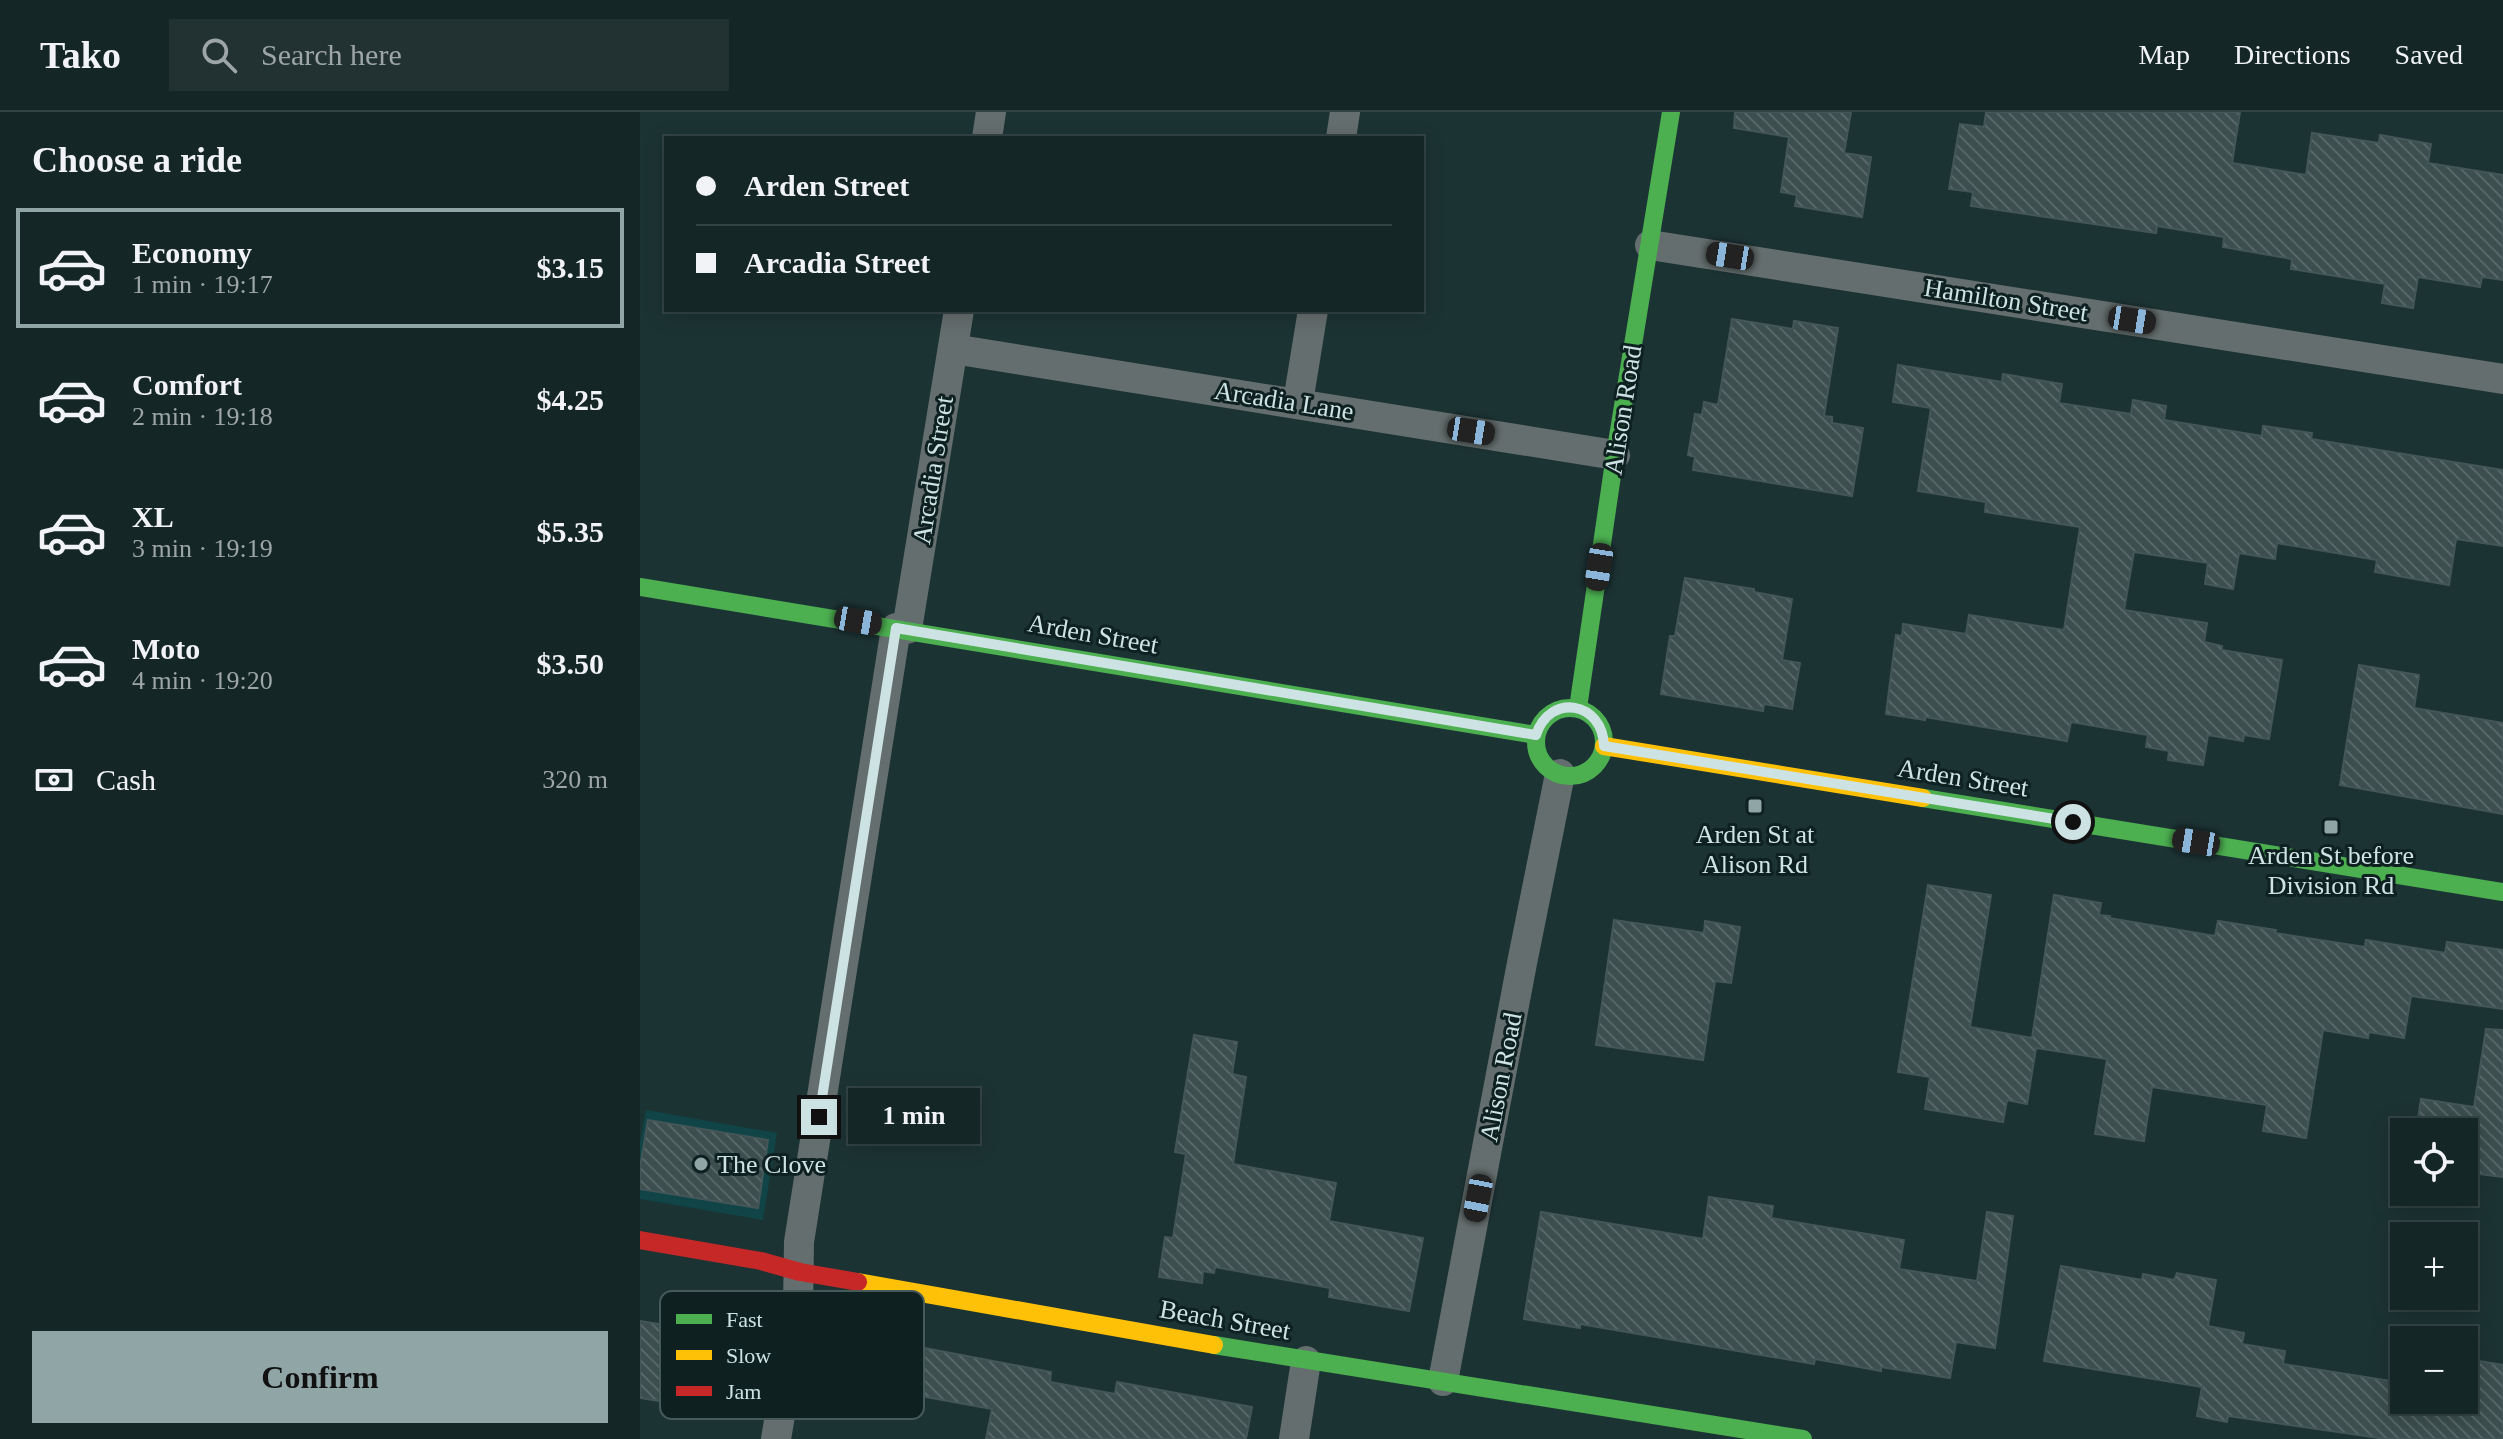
<!DOCTYPE html>
<meta charset="utf-8">
<style>
:root{--surface:#152627;--page:#223233;--text:#f1f3f6;--muted:#9da5a7;--line:#344344;--accent:#8fa5a6}
body{margin:0;font-family:Georgia,serif;background:var(--page);color:var(--text);height:100vh;display:flex;flex-direction:column;font-size:30px;white-space:nowrap}
*{box-sizing:border-box;margin:0}
p{font-size:26px;color:var(--muted)}
.icon{flex:none;width:44px;height:44px;fill:none;stroke:currentColor;stroke-width:2;stroke-linecap:round;stroke-linejoin:round}
.map{position:relative;flex:1;overflow:hidden}
.sheet{display:flex;flex-direction:column;background:var(--surface);width:640px}
.sheet>*{flex:none}
.guide{position:absolute;left:24px;top:24px;width:760px;height:176px;border-radius:0px;box-shadow:0 4px 20px #0003,0 0 0 2px var(--line);display:grid;align-content:center;height:176px;padding:0 32px;background:var(--surface)}
.tools{position:absolute;left:1750px;top:1006px;display:grid;gap:16px}
.tools a{display:grid;place-items:center;width:88px;height:88px;border-radius:0px;background:var(--surface);box-shadow:0 4px 20px #0003,0 0 0 2px var(--line);font-size:40px}
.end{position:absolute;width:36px;height:36px;margin:-18px;border:10px solid #cde2e3;background:#111;box-shadow:0 0 0 4px #111}
.from{border-radius:50%}
.bubble{position:absolute;height:56px;border-radius:0px;background:var(--surface);box-shadow:0 4px 20px #0003,0 0 0 2px var(--line);font-size:26px;font-weight:600;line-height:56px;text-align:center}
.car{position:absolute;width:24px;height:48px;margin:-24px -12px;border-radius:10px;box-shadow:0 0 6px 2px #0007;background:linear-gradient(#222 24%,#8ab4d8 0 40%,#222 0 76%,#8ab4d8 0 86%,#222 0)}
.guide b{display:flex;align-items:center;gap:28px;height:76px;font-size:30px}
.guide b+b{border-top:2px solid var(--line)}
.guide i{width:20px;height:20px;background:var(--text)}
ul{padding:0;list-style:none}
li{display:flex;align-items:center;gap:24px;height:120px;margin:0 16px 12px;padding:0 16px;border:4px solid transparent;border-radius:0px}
li div{flex:1}
li b{display:block;font-size:30px}
li em{font-style:normal;font-weight:600}
li.current{border-color:var(--accent)}
li>.icon{width:72px;height:72px;stroke-width:1.5}
h2{padding:0 32px;font-size:36px;line-height:96px}
.pay{display:flex;align-items:center;gap:20px;height:88px;padding:0 32px;font-size:30px}
.pay p{margin-inline-start:auto}
.button{display:flex;gap:16px;margin-top:auto;padding:16px 32px}
.button a{flex:1;height:92px;border-radius:0px;background:var(--accent);color:#111;font-size:32px;font-weight:600;line-height:92px;text-align:center}
header{display:flex;align-items:center;gap:48px;box-sizing:border-box;height:112px;padding:0 40px;background:var(--surface);border-bottom:2px solid var(--line)}
header strong{font-size:38px}
nav{display:flex;gap:44px;margin-inline-start:auto;font-size:28px}
.search{width:560px;height:72px;background:var(--page);display:flex;align-items:center;gap:20px;box-sizing:border-box;padding:0 28px;border-radius:0px;color:var(--muted);font-size:30px}
main{display:flex;flex:1;min-height:0}
.map>svg:first-child{display:block}
.built{fill:#104446}
.building{fill:url(#building-back-hatch);stroke:#445657;stroke-width:2}
.lines{fill:none;stroke-linecap:round;stroke-linejoin:round}
.street{stroke:#656e6e;stroke-width:30}
.fast{stroke:#4caf50;stroke-width:18}
.slow{stroke:#ffc107;stroke-width:18}
.jam{stroke:#c62828;stroke-width:18}
.route{stroke:#cde2e3;stroke-width:10}
.poi-dot{fill:#8fa5a6;stroke:#0e2020;stroke-width:3}
.labels{text-anchor:middle;dominant-baseline:central;stroke-width:6;stroke-linejoin:round;paint-order:stroke}
.street-label{font-size:26px;fill:#cde2e3;stroke:#0e2020}
.poi-label{font-size:26px;fill:#cde2e3;stroke:#0e2020}
.key{fill:#0e2020;stroke:#475a5a;stroke-width:2}
.key-label{font-size:22px;fill:#cde2e3}
</style>
<header>
<strong>Tako</strong>
<div class="search"><svg class="icon" aria-label="search" viewBox="0 0 24 24"><circle cx="10" cy="10" r="6"/><path d="M15 15l6 6"/></svg>Search here</div>
<nav><a>Map</a><a>Directions</a><a>Saved</a></nav>
</header>
<main>
<section class="sheet">
<h2>Choose a ride</h2>
<ul>
<li class="current"><svg class="icon" aria-label="car" viewBox="0 0 24 24"><path d="M5 17H2v-5l4-1 3-4h7l3 4 3 1v5h-3M9 17h6M6 11h13"/><circle cx="7" cy="17" r="2"/><circle cx="17" cy="17" r="2"/></svg><div><b>Economy</b><p>1 min · 19:17</p></div><em>$3.15</em></li>
<li><svg class="icon" aria-label="car" viewBox="0 0 24 24"><path d="M5 17H2v-5l4-1 3-4h7l3 4 3 1v5h-3M9 17h6M6 11h13"/><circle cx="7" cy="17" r="2"/><circle cx="17" cy="17" r="2"/></svg><div><b>Comfort</b><p>2 min · 19:18</p></div><em>$4.25</em></li>
<li><svg class="icon" aria-label="car" viewBox="0 0 24 24"><path d="M5 17H2v-5l4-1 3-4h7l3 4 3 1v5h-3M9 17h6M6 11h13"/><circle cx="7" cy="17" r="2"/><circle cx="17" cy="17" r="2"/></svg><div><b>XL</b><p>3 min · 19:19</p></div><em>$5.35</em></li>
<li><svg class="icon" aria-label="car" viewBox="0 0 24 24"><path d="M5 17H2v-5l4-1 3-4h7l3 4 3 1v5h-3M9 17h6M6 11h13"/><circle cx="7" cy="17" r="2"/><circle cx="17" cy="17" r="2"/></svg><div><b>Moto</b><p>4 min · 19:20</p></div><em>$3.50</em></li>
</ul>
<div class="pay"><svg class="icon" aria-label="cash" viewBox="0 0 24 24"><path d="M3 7h18v10H3z"/><circle cx="12" cy="12" r="2"/></svg>Cash<p>320 m</p></div>
<div class="button"><a>Confirm</a></div>
</section>
<div class="map">
<svg width="1863" height="1327" viewBox="0 0 1863 1327">
<defs>
<pattern id="building-back-hatch" width="6" height="6" patternUnits="userSpaceOnUse" patternTransform="scale(2)"><rect width="6" height="6" fill="#3c4e4e"/><path d="M-1 5l2 2M0 0l6 6M5-1l2 2" fill="none" stroke="#576767"/></pattern>
</defs>
<rect width="100%" height="100%" fill="#1c3334"/>
<polygon class="built" points="6,998 137,1021 123,1108 0,1087 0,1031"/>
<g class="building">
<polygon points="1095,0 1211,0 1204,41 1231,45 1222,105 1155,94 1157,83 1141,80 1149,25 1094,16"/>
<polygon points="1346,0 1600,0 1592,51 1666,63 1672,21 1739,31 1740,23 1791,32 1788,51 1863,63 1863,168 1842,165 1840,175 1778,165 1773,196 1742,191 1745,172 1651,157 1652,147 1583,135 1584,125 1517,114 1516,121 1331,94 1333,80 1309,77 1320,12 1344,15"/>
<polygon points="1092,207 1153,217 1154,209 1198,216 1184,304 1192,305 1192,311 1223,316 1212,384 1053,358 1055,345 1048,343 1055,302 1062,303 1064,290 1078,293"/>
<polygon points="1258,253 1362,270 1363,262 1422,272 1419,291 1491,302 1493,288 1526,294 1524,308 1622,324 1623,314 1672,321 1671,327 1863,358 1863,434 1816,427 1809,473 1735,460 1737,448 1637,431 1635,447 1599,441 1593,477 1565,472 1568,451 1494,440 1484,498 1567,511 1564,530 1582,534 1582,538 1642,548 1629,627 1604,623 1603,629 1568,623 1563,653 1528,648 1529,639 1506,635 1508,623 1431,610 1427,629 1285,605 1285,608 1246,602 1256,523 1262,524 1263,512 1326,522 1329,503 1424,518 1440,415 1345,400 1346,390 1278,379 1291,296 1253,290"/>
<polygon points="1045,466 1114,477 1114,480 1152,487 1142,548 1160,551 1152,597 1124,592 1123,599 1021,582 1030,524 1035,524"/>
<polygon points="1719,553 1779,563 1774,596 1863,611 1863,702 1700,673"/>
<polygon points="1288,773 1351,783 1330,915 1392,926 1414,783 1461,791 1459,803 1470,804 1469,806 1575,824 1578,809 1636,818 1635,821 1725,835 1726,828 1805,841 1807,830 1863,838 1863,897 1771,884 1764,926 1729,920 1728,926 1683,918 1666,1026 1623,1019 1627,993 1512,975 1504,1029 1455,1022 1467,947 1396,936 1387,992 1367,988 1363,1010 1285,997 1290,965 1258,960"/>
<polygon points="974,808 1064,821 1065,809 1100,815 1091,871 1075,869 1063,948 956,933"/>
<polygon points="1846,917 1863,918 1863,1065 1824,1060 1824,1020 1776,1020 1781,987 1834,995"/>
<polygon points="554,923 597,930 592,962 606,965 593,1052 696,1071 689,1109 783,1126 769,1199 689,1185 690,1176 575,1155 574,1161 563,1159 562,1171 519,1165 525,1125 533,1126 546,1042 535,1040"/>
<polygon points="8,1008 128,1028 118,1096 0,1077 0,1055"/>
<polygon points="1069,1085 1133,1094 1131,1106 1264,1128 1259,1157 1337,1169 1347,1100 1373,1104 1355,1236 1316,1230 1310,1266 1241,1255 1241,1259 1175,1247 1174,1252 940,1212 940,1216 884,1207 901,1100 1063,1127"/>
<polygon points="1421,1154 1502,1168 1503,1162 1534,1168 1537,1161 1576,1168 1568,1214 1604,1221 1602,1232 1645,1239 1643,1252 1764,1271 1764,1288 1824,1288 1827,1247 1863,1253 1863,1327 1746,1327 1588,1304 1587,1310 1557,1304 1562,1275 1404,1249"/>
<polygon points="0,1209 95,1224 84,1299 0,1286"/>
<polygon points="216,1223 411,1260 410,1270 475,1282 477,1270 612,1295 606,1327 346,1327 352,1297 264,1281 262,1292 206,1282"/>
</g>
<g class="lines">
<g class="street">
<polyline points="347,26 351,0"/>
<polyline points="701,26 705,0"/>
<polyline points="1010,133 1863,267"/>
<polyline points="313,237 975,343"/>
<polyline points="658,290 673,198"/>
<polyline points="267,517 319,198"/>
<polyline points="803,1269 882,851 920,662"/>
<polyline points="136,1327 158,1197 159,1130 256,516"/>
<polyline points="654,1327 666,1249"/>
</g>
<g class="fast">
<polyline points="0,475 896,623"/>
<circle cx="930" cy="630" r="34"/>
<polyline points="938,596 975,343 1031,0"/>
<polyline points="1283,686 1863,780"/>
<polyline points="574,1233 1163,1327"/>
</g>
<g class="slow">
<polyline points="964,634 1283,686"/>
<polyline points="218,1170 574,1233"/>
</g>
<polyline class="jam" points="0,1128 121,1149 160,1160 218,1170"/>
</g>
<g class="lines">
<path class="route" d="M179 1005 256 516 896 623C910 580 963 590 964 634L1433 710"/>
</g>
<g class="poi-dot">
<rect x="1107" y="686" width="16" height="16" rx="4"/>
<rect x="1683" y="707" width="16" height="16" rx="4"/>
<circle cx="61" cy="1052" r="8"/>
</g>
<g class="labels">
<g class="street-label">
<text transform="translate(1366 188) rotate(9)">Hamilton Street</text>
<text transform="translate(644 289) rotate(9)">Arcadia Lane</text>
<text transform="translate(983 298) rotate(-81)">Alison Road</text>
<text transform="translate(293 358) rotate(-81)">Arcadia Street</text>
<text transform="translate(453 522) rotate(10)">Arden Street</text>
<text transform="translate(1323 666) rotate(9)">Arden Street</text>
<text transform="translate(861 965) rotate(-79)">Alison Road</text>
<text transform="translate(585 1208) rotate(10)">Beach Street</text>
</g>
<g class="poi-label">
<text x="1115" y="722">Arden St at<tspan x="1115" dy="30">Alison Rd</tspan></text>
<text x="1691" y="743">Arden St before<tspan x="1691" dy="30">Division Rd</tspan></text>
<text x="77" y="1052" text-anchor="start">The Clove</text>
</g>
</g>
<rect x="20" y="1179" width="264" height="128" rx="12" class="key"/>
<rect x="36" y="1202" width="36" height="10" fill="#4caf50"/>
<rect x="36" y="1238" width="36" height="10" fill="#ffc107"/>
<rect x="36" y="1274" width="36" height="10" fill="#c62828"/>
<g class="key-label">
<text x="86" y="1215">Fast</text>
<text x="86" y="1251">Slow</text>
<text x="86" y="1287">Jam</text>
</g>
</svg>
<div class="tools">
<a><svg class="icon" aria-label="locate" viewBox="0 0 24 24"><circle cx="12" cy="12" r="6"/><path d="M12 2v4M12 18v4M2 12h4M18 12h4"/></svg></a>
<a>+</a>
<a>−</a>
</div>
<i class="end from" style="left:1433px;top:710px"></i>
<i class="end" style="left:179px;top:1005px"></i>
<div class="bubble" style="left:208px;top:976px;width:132px">1 min</div>
<i class="car" style="left:1090px;top:144px;rotate:279deg"></i>
<i class="car" style="left:1492px;top:208px;rotate:99deg"></i>
<i class="car" style="left:831px;top:319px;rotate:99deg"></i>
<i class="car" style="left:959px;top:455px;rotate:189deg"></i>
<i class="car" style="left:218px;top:509px;rotate:100deg"></i>
<i class="car" style="left:1556px;top:730px;rotate:279deg"></i>
<i class="car" style="left:838px;top:1086px;rotate:191deg"></i>
<div class="guide">
<b><i class="from"></i>Arden Street</b>
<b><i></i>Arcadia Street</b>
</div>
</div>
</main>
